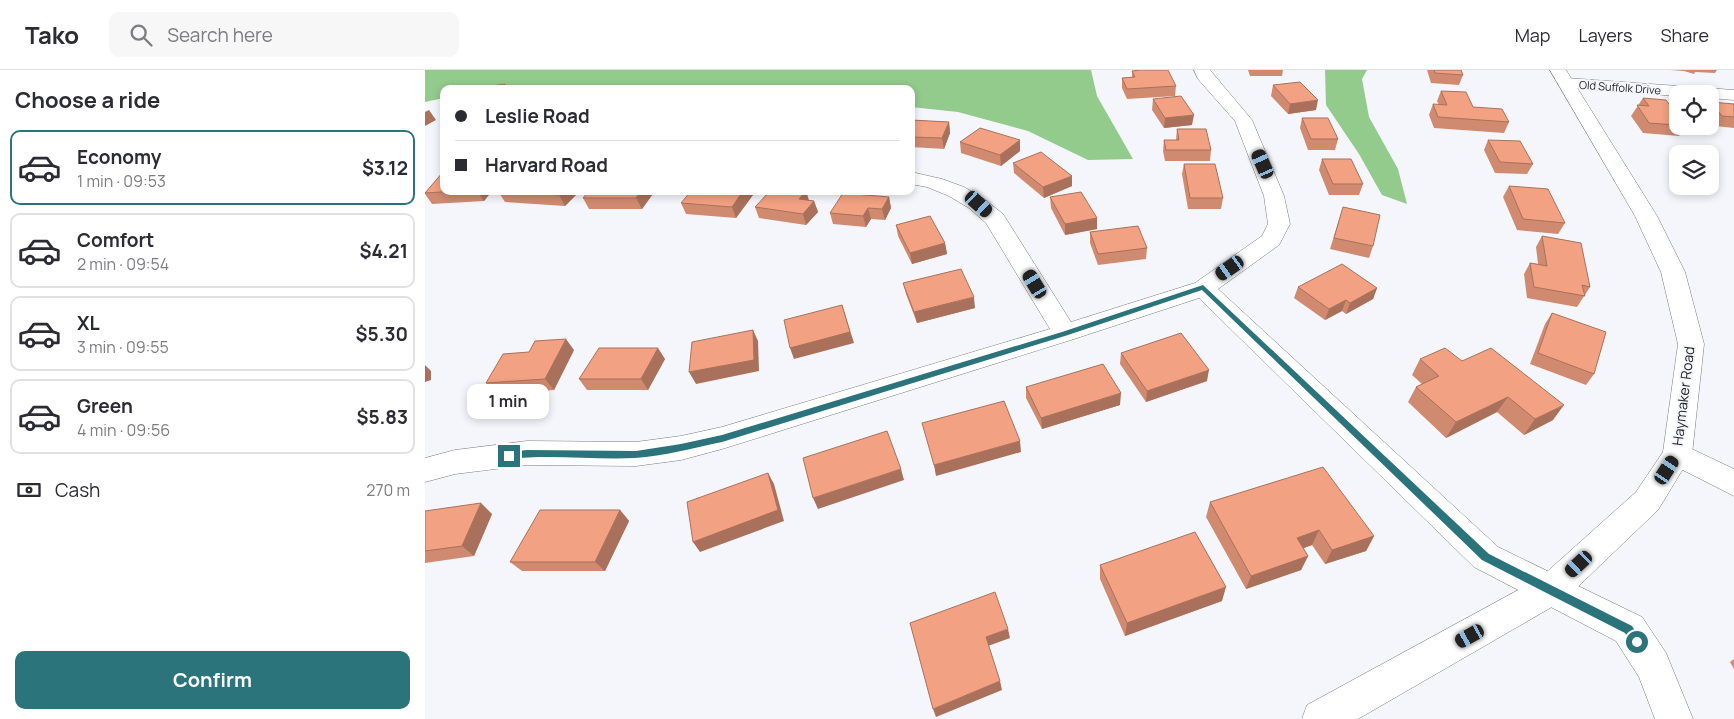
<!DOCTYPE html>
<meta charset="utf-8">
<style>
:root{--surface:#fff;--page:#f7f7f7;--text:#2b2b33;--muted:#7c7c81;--line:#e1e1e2;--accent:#2b747b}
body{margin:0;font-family:Manrope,sans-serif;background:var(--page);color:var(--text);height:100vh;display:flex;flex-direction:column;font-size:19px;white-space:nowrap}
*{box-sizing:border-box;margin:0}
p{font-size:16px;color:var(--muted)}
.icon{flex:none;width:28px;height:28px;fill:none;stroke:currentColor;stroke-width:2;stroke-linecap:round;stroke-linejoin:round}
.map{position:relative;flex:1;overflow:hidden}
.panel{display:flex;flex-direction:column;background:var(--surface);width:425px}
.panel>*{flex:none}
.top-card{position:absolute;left:15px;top:15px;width:475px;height:110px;border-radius:10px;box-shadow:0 2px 8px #0003;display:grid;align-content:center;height:110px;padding:0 15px;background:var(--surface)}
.buttons{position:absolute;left:1244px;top:15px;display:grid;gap:10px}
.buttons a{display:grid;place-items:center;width:50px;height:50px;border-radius:10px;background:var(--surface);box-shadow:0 2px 8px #0003;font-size:25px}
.end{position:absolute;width:22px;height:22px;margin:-11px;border:6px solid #2b747b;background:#fff;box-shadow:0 0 0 2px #fff}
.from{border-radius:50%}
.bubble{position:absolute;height:35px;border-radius:10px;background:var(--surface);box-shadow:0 2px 8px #0003;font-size:16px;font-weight:700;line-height:35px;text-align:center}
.car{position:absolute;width:15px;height:30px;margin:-15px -8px;border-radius:6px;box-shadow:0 0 4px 1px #0007;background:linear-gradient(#222 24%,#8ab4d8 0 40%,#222 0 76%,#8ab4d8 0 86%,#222 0)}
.top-card b{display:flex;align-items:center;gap:18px;height:48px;font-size:19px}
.top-card b+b{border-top:1px solid var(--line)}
.top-card i{width:12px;height:12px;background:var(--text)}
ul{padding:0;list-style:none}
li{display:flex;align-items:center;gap:15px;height:75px;margin:0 10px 8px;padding:0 5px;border:2px solid var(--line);border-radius:10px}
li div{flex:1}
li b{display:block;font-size:19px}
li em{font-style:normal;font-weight:700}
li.on{border-color:var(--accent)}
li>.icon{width:45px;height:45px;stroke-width:1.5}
h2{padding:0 15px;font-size:22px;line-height:60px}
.pay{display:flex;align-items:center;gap:12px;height:55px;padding:0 15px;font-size:19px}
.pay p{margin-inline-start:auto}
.primary-button{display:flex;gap:10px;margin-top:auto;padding:10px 15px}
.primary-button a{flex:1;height:58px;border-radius:10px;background:var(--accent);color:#fff;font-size:20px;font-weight:700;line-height:58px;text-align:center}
header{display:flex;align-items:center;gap:30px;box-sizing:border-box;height:70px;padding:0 25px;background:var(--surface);border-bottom:1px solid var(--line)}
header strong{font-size:24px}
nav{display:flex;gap:28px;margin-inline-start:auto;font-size:18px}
.search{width:350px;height:45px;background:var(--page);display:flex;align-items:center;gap:12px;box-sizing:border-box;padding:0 18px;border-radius:10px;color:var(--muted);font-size:19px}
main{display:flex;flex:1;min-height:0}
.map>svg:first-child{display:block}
.forest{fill:#92cb8b}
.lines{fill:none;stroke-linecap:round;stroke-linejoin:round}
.minor-casing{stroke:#797a7e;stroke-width:1}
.secondary-casing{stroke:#797a7e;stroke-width:1}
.minor{fill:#fff;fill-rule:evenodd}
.secondary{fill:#fff;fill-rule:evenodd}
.wall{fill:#d08a70}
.shaded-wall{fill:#a9715b}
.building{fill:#f2a182;stroke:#a9715b}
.route{fill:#2b747b}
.labels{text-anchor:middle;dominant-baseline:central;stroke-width:4;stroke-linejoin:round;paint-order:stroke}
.far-street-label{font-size:11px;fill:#222325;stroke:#f5f6fb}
.street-label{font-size:14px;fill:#222325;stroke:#f5f6fb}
</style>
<header>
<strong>Tako</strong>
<div class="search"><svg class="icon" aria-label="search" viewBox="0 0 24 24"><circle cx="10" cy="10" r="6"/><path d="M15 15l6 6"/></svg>Search here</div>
<nav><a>Map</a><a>Layers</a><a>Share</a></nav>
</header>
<main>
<section class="panel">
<h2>Choose a ride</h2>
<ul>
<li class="on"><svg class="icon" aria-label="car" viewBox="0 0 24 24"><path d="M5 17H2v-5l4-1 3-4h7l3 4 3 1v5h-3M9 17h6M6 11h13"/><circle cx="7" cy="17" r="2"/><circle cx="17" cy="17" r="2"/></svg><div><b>Economy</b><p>1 min · 09:53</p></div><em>$3.12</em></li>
<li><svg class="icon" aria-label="car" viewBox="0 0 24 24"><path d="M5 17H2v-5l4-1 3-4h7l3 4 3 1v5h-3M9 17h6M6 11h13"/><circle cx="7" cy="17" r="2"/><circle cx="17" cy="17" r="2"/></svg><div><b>Comfort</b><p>2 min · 09:54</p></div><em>$4.21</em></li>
<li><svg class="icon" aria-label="car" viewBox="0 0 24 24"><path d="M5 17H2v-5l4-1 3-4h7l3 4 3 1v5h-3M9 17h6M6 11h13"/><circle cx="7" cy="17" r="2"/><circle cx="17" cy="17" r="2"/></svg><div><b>XL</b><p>3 min · 09:55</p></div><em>$5.30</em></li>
<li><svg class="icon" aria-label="car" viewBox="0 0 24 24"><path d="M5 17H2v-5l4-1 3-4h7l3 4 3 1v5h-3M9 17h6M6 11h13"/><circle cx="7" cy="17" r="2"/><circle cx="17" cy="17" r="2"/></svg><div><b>Green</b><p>4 min · 09:56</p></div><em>$5.83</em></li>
</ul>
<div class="pay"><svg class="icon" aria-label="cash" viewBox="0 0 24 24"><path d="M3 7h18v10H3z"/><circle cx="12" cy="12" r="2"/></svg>Cash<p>270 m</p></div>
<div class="primary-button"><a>Confirm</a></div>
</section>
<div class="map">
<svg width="1309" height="649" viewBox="0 0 1309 649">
<rect width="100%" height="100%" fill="#f5f6fb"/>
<g class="forest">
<polygon points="0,0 666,0 672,26 708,89 663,90 603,61 533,42 486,37 486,19 19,19 19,28 0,32"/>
<polygon points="900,0 942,0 937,9 944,47 973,99 982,134 957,125 934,84 901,35"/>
</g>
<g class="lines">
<defs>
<g id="minor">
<polygon points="769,0 785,0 827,50 859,126 865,154 854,175 793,219 1073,477 1217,547 1241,583 1268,649 1230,649 1214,607 1191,571 1049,497 774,228 649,269 297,379 256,390 211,396 102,395 30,404 0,412 0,388 30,380 102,371 211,372 256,366 297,357 625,259 561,153 544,138 524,126 502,117 486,114 486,102 517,109 539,117 559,129 578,144 646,252 770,213 837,166 843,154 839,126 810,51 773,9"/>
<polygon points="1141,8 1309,20 1309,30 1285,28 1285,24 1252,24 1252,26 1135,17 1133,13 1135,9"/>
<polygon points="1252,372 1309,399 1309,426 1242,392 1237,384 1242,376"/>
</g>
<polygon id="secondary" points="1125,0 1141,0 1232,146 1260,202 1279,274 1267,384 1233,440 1139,530 933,649 877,649 882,635 1115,508 1211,422 1238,382 1253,274 1236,202 1210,146"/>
</defs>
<use href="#minor" class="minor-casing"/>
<use href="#secondary" class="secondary-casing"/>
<use href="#minor" class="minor"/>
<use href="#secondary" class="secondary"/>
</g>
<g class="wall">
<polygon points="823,0 858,0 857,6 825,6"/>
<polygon points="1002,0 1036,0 1038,5 1034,15 1006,13"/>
<polygon points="1245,0 1292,0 1290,3 1270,2 1269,4 1259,1"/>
<polygon points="707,1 751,16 750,26 702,29 697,18 697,8 707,7"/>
<polygon points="848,15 891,40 863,44 846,26"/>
<polygon points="1016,21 1048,37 1084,52 1079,63 1009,58 1004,45 1008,34 1014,35 1012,31"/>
<polygon points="1218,28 1248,39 1252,39 1252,56 1261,56 1254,66 1218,63 1206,46"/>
<polygon points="728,29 767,55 739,58 727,40"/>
<polygon points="1286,32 1309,34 1309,58 1290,56 1285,49 1285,34"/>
<polygon points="877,48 913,69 910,80 883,80 875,58"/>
<polygon points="486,50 524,52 525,63 519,79 486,77"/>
<polygon points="752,59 786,80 785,91 740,91 738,81 739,70 751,70"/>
<polygon points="595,70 595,81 576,96 536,83 535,72"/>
<polygon points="1063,70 1108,94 1102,104 1070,103 1059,80"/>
<polygon points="897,89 938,114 934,125 904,125 894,100"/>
<polygon points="588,93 647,116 619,128 589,103"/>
<polygon points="759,94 798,128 796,139 763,139 757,104"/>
<polygon points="1084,116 1140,153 1133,164 1092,160 1078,127"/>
<polygon points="19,121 67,121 59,131 7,134 0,124 0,122"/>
<polygon points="73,121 155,121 140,136 80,132"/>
<polygon points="164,121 230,121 217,139 164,139 158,128"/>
<polygon points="345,121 381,121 384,130 389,131 393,142 381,155 334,148 330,137"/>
<polygon points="328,125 311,148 261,144 256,133"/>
<polygon points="464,127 466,138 460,150 446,149 441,157 408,154 405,143"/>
<polygon points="625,127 672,148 672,159 640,165 626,138"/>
<polygon points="918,137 948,176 944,188 905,179"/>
<polygon points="471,155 520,173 522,184 487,194 473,166"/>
<polygon points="665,162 722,178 721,189 673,195 665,173"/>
<polygon points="1117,166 1165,217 1152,237 1102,228 1099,204 1105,193 1113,194 1111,177"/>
<polygon points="478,213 550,238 492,253 481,224"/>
<polygon points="873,217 952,218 948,229 921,244 917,241 900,250 869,228"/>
<polygon points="1127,243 1169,304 1161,315 1105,294 1120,254"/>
<polygon points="149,280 129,320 71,324 61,313"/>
<polygon points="696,283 782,311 721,332 695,294"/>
<polygon points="240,289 223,320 162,320 154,309"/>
<polygon points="995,289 1037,291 1128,350 1099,365 1072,342 1021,368 983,332 991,317 997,314 987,305"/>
<polygon points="601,317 695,335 617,359 601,328"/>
<polygon points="785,432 949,466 941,481 900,494 887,475 878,478 883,486 876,500 821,519 781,447"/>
<polygon points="195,440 204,451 180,501 97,501 85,492"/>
<polygon points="0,441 67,444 49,486 0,493"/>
<polygon points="675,495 797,531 700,566 675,509"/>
<polygon points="1309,589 1309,599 1305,592"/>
</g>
<g class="shaded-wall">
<polygon points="80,14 83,19 78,19"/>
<polygon points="893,30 891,40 863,44 865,34"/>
<polygon points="4,40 11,50 0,56 0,42"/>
<polygon points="769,45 767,55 739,58 740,48"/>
<polygon points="524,52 525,63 519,79 517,68"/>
<polygon points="595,70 595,81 576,96 575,85"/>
<polygon points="647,106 647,116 619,128 618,117"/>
<polygon points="52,121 67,121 59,131"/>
<polygon points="137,121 155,121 140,136 134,125"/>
<polygon points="216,121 230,121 217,139 211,128"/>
<polygon points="318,121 326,121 328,125 311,148 307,137"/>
<polygon points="381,121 384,132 374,129"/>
<polygon points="464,127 466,138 460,150 457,139"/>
<polygon points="389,131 393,142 381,155 378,144"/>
<polygon points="443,138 446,149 441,157 438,146"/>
<polygon points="672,148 672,159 640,165 640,154"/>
<polygon points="520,173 522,184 487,194 485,183"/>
<polygon points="952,218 948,229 921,244 925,233"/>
<polygon points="549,227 550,238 492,253 489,242"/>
<polygon points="921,230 917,241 900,250 904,239"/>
<polygon points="417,235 429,273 369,289 365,278"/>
<polygon points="328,260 333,271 334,301 271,314 264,302"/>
<polygon points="141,269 149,280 129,320 120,309"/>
<polygon points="233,278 240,289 223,320 216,309"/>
<polygon points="0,295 6,301 6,310 0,312"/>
<polygon points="784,300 782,311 721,332 722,321"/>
<polygon points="696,323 695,335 617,359 616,348"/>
<polygon points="1083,327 1072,342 1021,368 1031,352"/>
<polygon points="1139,335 1128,350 1099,365 1110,349"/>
<polygon points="595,371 596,382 511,406 509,395"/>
<polygon points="476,399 479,410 393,439 388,428"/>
<polygon points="343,403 349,414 359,451 275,482 268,472"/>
<polygon points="56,433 67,444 49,486 37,476"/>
<polygon points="195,440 204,451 180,501 170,492"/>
<polygon points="894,460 887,475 866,483 872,468"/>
<polygon points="949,466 941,481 900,494 907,480"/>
<polygon points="883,486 876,500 821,519 826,506"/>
<polygon points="801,517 797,531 700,566 702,553"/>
<polygon points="583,559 585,568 563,576 561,567"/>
<polygon points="575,611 577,620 511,647 508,639"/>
</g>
<g class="building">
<polygon points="715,0 743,0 751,16 702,19 697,8 710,7 707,1"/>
<polygon points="1009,0 1036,0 1038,5 1010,3"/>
<polygon points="875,12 893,30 865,34 848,15"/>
<polygon points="80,14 78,19 46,19"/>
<polygon points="1016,21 1041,22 1048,37 1077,39 1084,52 1013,47 1008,34 1022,35"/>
<polygon points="756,26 769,45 740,48 728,29"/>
<polygon points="1218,28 1241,30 1248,39 1252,39 1252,55 1224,53 1212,35 1224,36"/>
<polygon points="1286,32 1309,34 1309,47 1297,46"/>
<polygon points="877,48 903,48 913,69 886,69"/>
<polygon points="486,50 524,52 517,68 486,67"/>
<polygon points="555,58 595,70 575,85 535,72"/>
<polygon points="752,59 781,59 786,80 741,80 739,70 754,70"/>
<polygon points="1063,70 1095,71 1108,94 1075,92"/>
<polygon points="616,82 647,106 618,117 588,93"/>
<polygon points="897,89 926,89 938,114 908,114"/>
<polygon points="759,94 790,94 798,128 765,128"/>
<polygon points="18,102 19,102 19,121 32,121 0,123"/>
<polygon points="1084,116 1123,119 1140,153 1098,149"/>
<polygon points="81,121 137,121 134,125"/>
<polygon points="164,121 216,121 211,128 158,128"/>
<polygon points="266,121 318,121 307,137 256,133"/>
<polygon points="345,121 381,121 374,129 389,131 378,144 330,137"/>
<polygon points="656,122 672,148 640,154 625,127"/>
<polygon points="418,123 464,127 457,139 443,138 438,146 405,143"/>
<polygon points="918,137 955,145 948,176 909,168"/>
<polygon points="505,146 520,173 485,183 471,155"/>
<polygon points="713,156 722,178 673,184 665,162"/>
<polygon points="1117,166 1156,173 1165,217 1157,215 1160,226 1109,217 1105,193 1122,196"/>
<polygon points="917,194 952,218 925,233 921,230 904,239 873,217"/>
<polygon points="536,199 549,227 489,242 478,213"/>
<polygon points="417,235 425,262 365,278 359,250"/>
<polygon points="1127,243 1181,262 1169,304 1113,283"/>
<polygon points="328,260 329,290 264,302 267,272"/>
<polygon points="756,263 784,300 722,321 696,283"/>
<polygon points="141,269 120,309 61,313 78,284 104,282 110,271"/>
<polygon points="174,278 233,278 216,309 154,309"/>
<polygon points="1020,278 1037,291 1066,278 1139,335 1110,349 1083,327 1031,352 991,317 1014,306 995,289"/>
<polygon points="678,294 696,323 616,348 601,317"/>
<polygon points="579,331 595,371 509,395 497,353"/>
<polygon points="462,361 476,399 388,428 378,388"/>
<polygon points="898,397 949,466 907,480 894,460 872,468 883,486 826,506 785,432"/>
<polygon points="343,403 353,440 268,472 262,432"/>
<polygon points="56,433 37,476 0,481 0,441"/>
<polygon points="115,440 195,440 170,492 85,492"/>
<polygon points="770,462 801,517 702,553 675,495"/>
<polygon points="570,522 583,559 561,567 575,611 508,639 485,553"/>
</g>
<path class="route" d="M778 215 1064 484 1207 556 1217 572 1216 575 1212 577 1208 575 1200 563 1057 490 777 220 643 265 297 372C268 378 239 386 210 388 168 390 126 384 84 389L80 386 84 382 102 380 211 381 256 374 297 365 637 262Z"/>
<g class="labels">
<g class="far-street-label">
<text transform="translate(1195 17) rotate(4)">Old Suffolk Drive</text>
</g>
<g class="street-label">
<text transform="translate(1258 326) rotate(-83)">Haymaker Road</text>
</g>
</g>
</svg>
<div class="buttons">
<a><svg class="icon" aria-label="locate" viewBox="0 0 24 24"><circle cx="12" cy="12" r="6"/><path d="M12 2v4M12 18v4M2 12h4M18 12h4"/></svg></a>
<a><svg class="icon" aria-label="layers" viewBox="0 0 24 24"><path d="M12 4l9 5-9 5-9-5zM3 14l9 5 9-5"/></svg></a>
</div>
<i class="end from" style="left:1212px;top:572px"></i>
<i class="end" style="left:84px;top:386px"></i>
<div class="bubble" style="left:42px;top:314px;width:82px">1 min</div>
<i class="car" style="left:838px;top:94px;rotate:336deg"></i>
<i class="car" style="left:554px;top:134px;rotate:132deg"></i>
<i class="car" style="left:805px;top:198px;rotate:235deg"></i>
<i class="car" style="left:610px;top:214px;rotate:329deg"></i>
<i class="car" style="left:1242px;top:400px;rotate:33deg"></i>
<i class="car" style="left:1154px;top:494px;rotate:227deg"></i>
<i class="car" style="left:1045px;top:566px;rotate:241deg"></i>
<div class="top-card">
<b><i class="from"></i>Leslie Road</b>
<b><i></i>Harvard Road</b>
</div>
</div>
</main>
